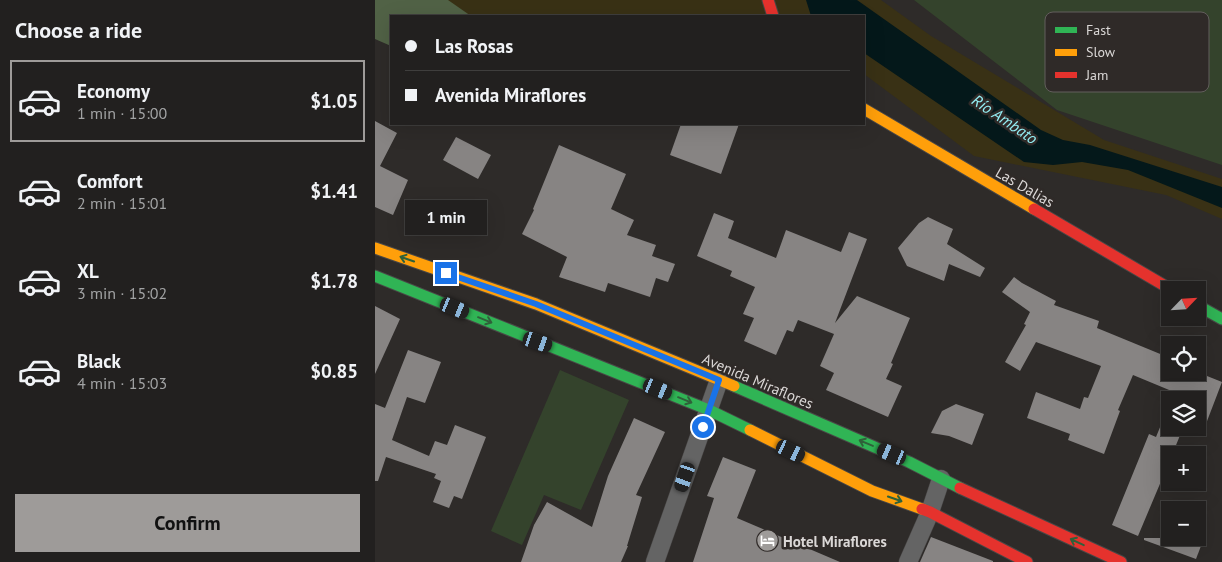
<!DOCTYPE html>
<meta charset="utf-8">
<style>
:root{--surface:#22201f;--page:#2e2d2c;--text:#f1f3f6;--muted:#a2a3a4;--line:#3f3e3d;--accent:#9e9b99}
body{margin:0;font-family:"PT Sans",sans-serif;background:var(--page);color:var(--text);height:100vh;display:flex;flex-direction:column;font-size:19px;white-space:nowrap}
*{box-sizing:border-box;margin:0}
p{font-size:16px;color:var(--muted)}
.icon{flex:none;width:28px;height:28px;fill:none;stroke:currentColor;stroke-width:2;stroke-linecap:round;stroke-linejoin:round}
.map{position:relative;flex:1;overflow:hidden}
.sheet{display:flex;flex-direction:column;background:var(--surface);width:375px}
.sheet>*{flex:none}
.guide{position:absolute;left:15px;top:15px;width:475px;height:110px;border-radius:0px;box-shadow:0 5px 20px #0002,0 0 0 1px var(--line);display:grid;align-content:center;height:110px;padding:0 15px;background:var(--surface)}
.needle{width:32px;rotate:65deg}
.controls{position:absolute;left:786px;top:281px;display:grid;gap:10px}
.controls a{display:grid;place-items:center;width:45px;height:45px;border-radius:0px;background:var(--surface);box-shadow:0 5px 20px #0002,0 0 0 1px var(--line);font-size:25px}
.end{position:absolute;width:22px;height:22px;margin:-11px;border:6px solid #1a73e8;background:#fff;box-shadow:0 0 0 2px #fff}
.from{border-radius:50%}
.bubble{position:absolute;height:35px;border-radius:0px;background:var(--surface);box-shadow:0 5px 20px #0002,0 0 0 1px var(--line);font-size:16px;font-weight:600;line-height:35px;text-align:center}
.car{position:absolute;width:15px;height:30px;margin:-15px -8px;border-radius:6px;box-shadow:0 0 4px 1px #0007;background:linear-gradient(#222 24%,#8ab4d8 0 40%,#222 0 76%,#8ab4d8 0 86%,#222 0)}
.guide b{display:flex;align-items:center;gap:18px;height:48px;font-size:19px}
.guide b+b{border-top:1px solid var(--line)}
.guide i{width:12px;height:12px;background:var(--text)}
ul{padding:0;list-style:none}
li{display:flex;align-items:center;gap:15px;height:82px;margin:0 10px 8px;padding:0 5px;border:2px solid transparent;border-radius:0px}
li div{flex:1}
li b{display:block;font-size:19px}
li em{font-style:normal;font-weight:600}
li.selected{border-color:var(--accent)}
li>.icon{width:45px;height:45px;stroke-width:1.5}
h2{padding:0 15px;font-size:22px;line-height:60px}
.action{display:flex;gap:10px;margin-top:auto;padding:10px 15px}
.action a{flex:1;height:58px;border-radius:0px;background:var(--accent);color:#111;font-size:20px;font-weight:600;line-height:58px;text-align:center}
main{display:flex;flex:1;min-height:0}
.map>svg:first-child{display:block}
.green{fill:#34432c}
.forest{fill:#516246}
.sand{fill:#393115}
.water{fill:#04181a}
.building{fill:#878483}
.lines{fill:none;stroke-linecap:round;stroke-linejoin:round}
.street-casing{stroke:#494746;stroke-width:19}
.fast-casing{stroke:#494746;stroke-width:13}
.slow-casing{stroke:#494746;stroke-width:13}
.jam-casing{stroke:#494746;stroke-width:13}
.street{stroke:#646464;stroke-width:18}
.fast{stroke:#30b455;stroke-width:11}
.slow{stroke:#ff9f0a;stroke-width:11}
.jam{stroke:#e5322d;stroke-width:11}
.oneway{stroke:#2f613a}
.route{stroke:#1a73e8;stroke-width:6}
.labels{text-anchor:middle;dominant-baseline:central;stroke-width:5;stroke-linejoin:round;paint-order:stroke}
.street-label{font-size:15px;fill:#dad7d6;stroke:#2f2a28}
.poi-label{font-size:15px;font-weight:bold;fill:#dad7d6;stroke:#2f2a28;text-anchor:start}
.water-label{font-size:16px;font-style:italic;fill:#94eff5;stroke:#2f2a28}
.key{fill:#2f2a28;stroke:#625e5c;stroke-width:1}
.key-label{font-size:14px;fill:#dad7d6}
</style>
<main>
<section class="sheet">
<h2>Choose a ride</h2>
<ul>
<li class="selected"><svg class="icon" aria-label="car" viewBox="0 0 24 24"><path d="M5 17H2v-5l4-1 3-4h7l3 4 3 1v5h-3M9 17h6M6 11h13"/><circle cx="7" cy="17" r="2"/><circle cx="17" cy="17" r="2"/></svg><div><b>Economy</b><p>1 min · 15:00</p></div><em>$1.05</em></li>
<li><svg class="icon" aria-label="car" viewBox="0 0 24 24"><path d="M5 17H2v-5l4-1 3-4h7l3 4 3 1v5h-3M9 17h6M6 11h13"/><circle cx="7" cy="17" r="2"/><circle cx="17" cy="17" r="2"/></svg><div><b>Comfort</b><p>2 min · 15:01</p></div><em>$1.41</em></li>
<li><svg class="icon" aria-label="car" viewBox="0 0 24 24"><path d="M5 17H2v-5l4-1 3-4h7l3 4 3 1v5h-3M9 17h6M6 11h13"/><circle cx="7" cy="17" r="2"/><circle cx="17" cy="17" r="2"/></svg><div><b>XL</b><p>3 min · 15:02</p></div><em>$1.78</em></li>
<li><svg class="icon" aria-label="car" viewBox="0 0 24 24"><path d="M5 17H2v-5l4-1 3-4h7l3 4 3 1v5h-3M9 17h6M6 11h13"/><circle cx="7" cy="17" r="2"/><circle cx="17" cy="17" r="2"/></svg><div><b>Black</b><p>4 min · 15:03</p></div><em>$0.85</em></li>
</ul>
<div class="action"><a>Confirm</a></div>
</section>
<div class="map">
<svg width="847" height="562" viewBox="0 0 847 562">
<rect width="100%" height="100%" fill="#2e2b29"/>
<g class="green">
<polygon points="539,0 847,0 847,165 682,110"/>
<polygon points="185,370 254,400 206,510 169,495 147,545 116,531"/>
</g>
<polygon class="forest" points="0,0 153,0 329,16 16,16 16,46 0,39"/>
<polygon class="sand" points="73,0 506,0 556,36 729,140 847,179 847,219 791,195 599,156 489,74 489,16 96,16"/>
<polygon class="water" points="431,0 482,0 666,130 688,140 715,145 847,187 847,208 753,170 707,162 678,165 649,162 489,53 489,16 436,16"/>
<g class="building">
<polygon points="0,121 22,133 5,166 33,180 18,215 0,207"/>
<polygon points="306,124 364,124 346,174 295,155"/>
<polygon points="81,137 116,155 103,179 68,160"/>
<polygon points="184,145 251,174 236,209 259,220 252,235 281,245 277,256 300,264 293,282 281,278 275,297 233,283 230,292 184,277 192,257 147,234 159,210 158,209"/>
<polygon points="339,213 359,221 353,238 401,258 411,230 466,252 474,232 492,239 460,323 482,296 535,318 516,363 518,364 511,379 527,386 513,417 451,390 459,373 445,366 459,334 423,320 418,332 412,330 401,355 369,341 379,318 368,314 380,287 355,276 357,271 322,256"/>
<polygon points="553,217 578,229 572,244 610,268 605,277 574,264 569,281 532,266 523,248 544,223"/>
<polygon points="639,277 647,283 681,301 679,305 724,321 722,328 795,358 795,372 822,372 847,382 829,429 822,426 822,400 796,400 799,392 758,375 743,410 745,411 729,454 693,440 695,434 652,418 661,392 705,409 709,397 713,398 726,366 661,342 645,371 630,362 651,325 649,324 655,312 627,292"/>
<polygon points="0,306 25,319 0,374"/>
<polygon points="33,350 66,362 50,403 32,397 17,440 54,456 60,441 72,445 80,425 111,437 87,499 79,496 74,508 58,502 66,481 59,478 61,474 11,457 3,481 0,481 0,404 10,408"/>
<polygon points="795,403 795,428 808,428 797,455 795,455 795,460 763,536 737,525 774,434 781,437"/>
<polygon points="581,404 609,414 597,445 574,436 556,433 567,411"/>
<polygon points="259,418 290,432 261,495 267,497 252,546 253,546 246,562 146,562 159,525 172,502 217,527 233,476"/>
<polygon points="348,457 381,470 362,518 465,562 318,562 339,498 332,496"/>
<polygon points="556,537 618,561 618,562 545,562"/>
<polygon points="769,538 829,538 821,559 769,540"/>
</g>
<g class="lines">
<defs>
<g id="street">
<polyline points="280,562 344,380"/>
<polyline points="533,562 555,512 566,479"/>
</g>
<g id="fast">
<polyline points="0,276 334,410 375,430"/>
<polyline points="822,305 847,319"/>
<polyline points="359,386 534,462 585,488"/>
</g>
<g id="slow">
<polyline points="489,109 659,209"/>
<polyline points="0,248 161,304 359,386"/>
<polyline points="375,430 497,491 547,509"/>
</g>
<g id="jam">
<polyline points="393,0 398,16"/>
<polyline points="659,209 797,290"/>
<polyline points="585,488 746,562"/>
<polyline points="547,509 555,512 652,562"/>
</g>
</defs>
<use href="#street" class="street-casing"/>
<use href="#fast" class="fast-casing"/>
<use href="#slow" class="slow-casing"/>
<use href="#jam" class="jam-casing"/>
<use href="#street" class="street"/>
<use href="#fast" class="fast"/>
<use href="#slow" class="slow"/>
<use href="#jam" class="jam"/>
</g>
<defs><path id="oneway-shaft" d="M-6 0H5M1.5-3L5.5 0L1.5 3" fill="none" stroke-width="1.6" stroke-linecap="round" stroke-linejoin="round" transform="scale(1.25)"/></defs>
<g class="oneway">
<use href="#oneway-shaft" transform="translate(32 259) rotate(-161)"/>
<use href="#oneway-shaft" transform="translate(110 320) rotate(22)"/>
<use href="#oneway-shaft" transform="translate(310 400) rotate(22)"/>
<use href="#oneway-shaft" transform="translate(491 443) rotate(-157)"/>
<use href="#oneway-shaft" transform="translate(520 499) rotate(19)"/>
<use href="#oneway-shaft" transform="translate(702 542) rotate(-155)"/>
</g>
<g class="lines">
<polyline class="route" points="71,273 161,304 344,380 328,427"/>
</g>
<defs>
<symbol id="hotel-disc" viewBox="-11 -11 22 22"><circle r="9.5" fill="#9e9b99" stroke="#2f2a28"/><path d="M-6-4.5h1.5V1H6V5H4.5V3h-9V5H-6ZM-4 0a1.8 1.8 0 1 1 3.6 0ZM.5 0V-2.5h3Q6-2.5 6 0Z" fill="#fff"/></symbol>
</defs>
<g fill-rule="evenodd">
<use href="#hotel-disc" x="380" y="528" width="25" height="25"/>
</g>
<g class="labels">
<g class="street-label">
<text transform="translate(650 187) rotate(30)">Las Dalias</text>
<text transform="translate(383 381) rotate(23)">Avenida Miraflores</text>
</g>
<g class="poi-label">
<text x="408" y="541">Hotel Miraflores</text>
</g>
<g class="water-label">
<text transform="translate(630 119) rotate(34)">Río Ambato</text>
</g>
</g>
<rect x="670" y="12" width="164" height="80" rx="8" class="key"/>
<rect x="680" y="27" width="22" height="6" fill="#30b455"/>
<rect x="680" y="49" width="22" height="7" fill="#ff9f0a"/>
<rect x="680" y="72" width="22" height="6" fill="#e5322d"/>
<g class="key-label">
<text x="711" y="35">Fast</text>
<text x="711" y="57">Slow</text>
<text x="711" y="80">Jam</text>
</g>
</svg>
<div class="controls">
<a><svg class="needle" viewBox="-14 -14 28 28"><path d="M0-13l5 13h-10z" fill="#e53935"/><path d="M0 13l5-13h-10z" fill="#a2a3a4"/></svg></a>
<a><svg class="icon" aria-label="locate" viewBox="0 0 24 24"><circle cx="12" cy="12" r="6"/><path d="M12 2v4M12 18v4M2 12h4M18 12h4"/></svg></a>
<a><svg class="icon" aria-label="layers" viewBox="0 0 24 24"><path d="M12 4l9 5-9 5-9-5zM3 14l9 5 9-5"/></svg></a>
<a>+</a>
<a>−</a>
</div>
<i class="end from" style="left:328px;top:427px"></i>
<i class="end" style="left:71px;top:273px"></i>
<div class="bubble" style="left:30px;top:200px;width:82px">1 min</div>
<i class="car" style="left:80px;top:308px;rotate:112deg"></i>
<i class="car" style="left:163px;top:342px;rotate:109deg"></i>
<i class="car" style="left:283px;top:389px;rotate:112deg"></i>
<i class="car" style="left:416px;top:451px;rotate:116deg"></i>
<i class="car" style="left:517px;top:454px;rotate:293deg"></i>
<i class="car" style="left:310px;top:477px;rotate:199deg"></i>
<div class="guide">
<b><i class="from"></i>Las Rosas</b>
<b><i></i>Avenida Miraflores</b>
</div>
</div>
</main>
